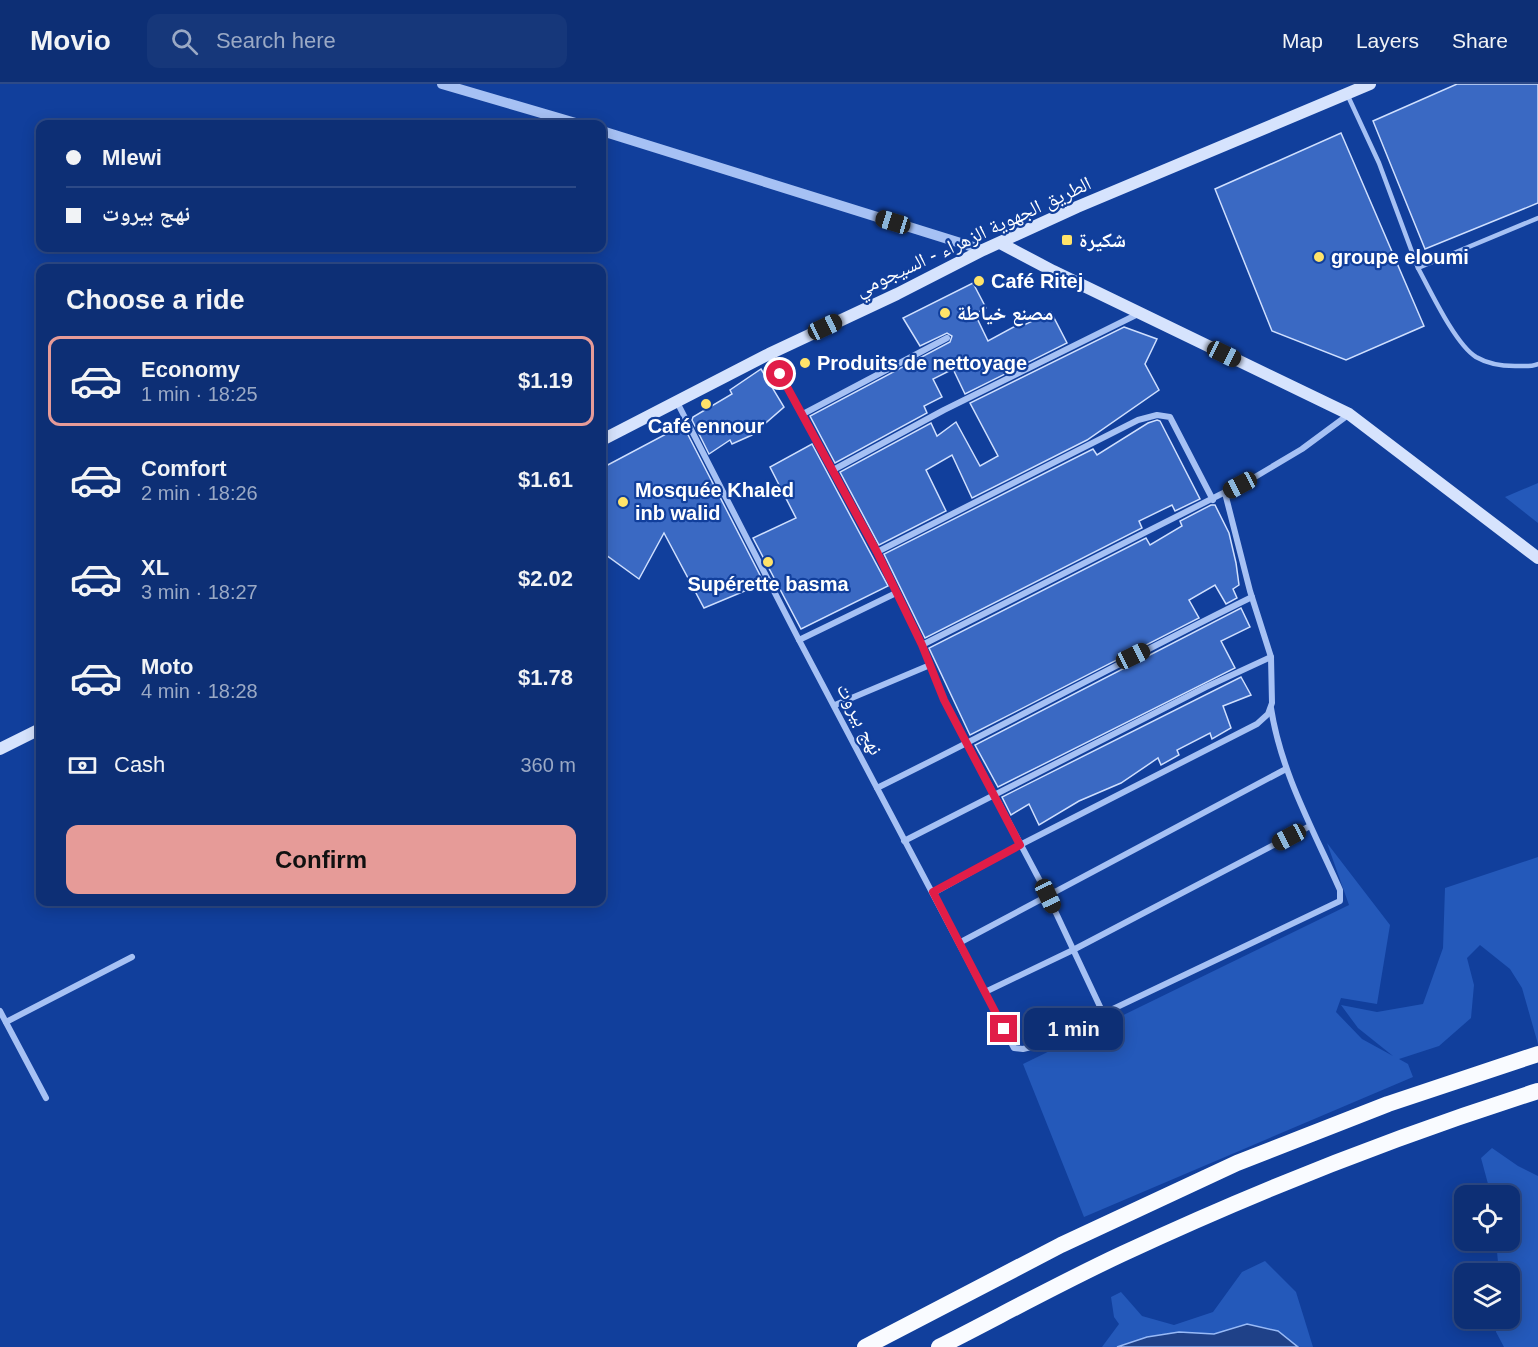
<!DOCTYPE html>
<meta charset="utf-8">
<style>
:root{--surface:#0d2f75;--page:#16377a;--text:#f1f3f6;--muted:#9aa9c5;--line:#2d4a87;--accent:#e69b98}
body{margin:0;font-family:Helvetica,"Noto Naskh Arabic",sans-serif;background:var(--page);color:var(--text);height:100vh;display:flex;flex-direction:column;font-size:22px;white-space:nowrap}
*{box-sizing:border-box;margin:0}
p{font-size:20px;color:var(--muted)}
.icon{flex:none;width:33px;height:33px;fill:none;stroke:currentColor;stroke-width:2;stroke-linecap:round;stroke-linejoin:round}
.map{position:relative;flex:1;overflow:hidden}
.details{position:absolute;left:36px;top:180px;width:570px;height:642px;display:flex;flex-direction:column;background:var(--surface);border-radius:12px;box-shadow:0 3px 15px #0003,0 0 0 2px var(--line)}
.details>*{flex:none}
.top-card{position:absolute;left:36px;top:36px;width:570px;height:132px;border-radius:12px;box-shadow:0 3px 15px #0003,0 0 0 2px var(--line);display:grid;align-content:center;height:132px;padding:0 30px;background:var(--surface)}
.controls{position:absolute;left:1454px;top:1101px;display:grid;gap:12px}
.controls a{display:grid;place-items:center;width:66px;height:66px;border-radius:12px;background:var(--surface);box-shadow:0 3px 15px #0003,0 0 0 2px var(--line);font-size:30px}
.end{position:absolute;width:27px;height:27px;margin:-14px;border:8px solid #e11d48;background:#fff;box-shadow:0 0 0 3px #fff}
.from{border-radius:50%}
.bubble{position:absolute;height:42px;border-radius:12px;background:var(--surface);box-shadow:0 3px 15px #0003,0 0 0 2px var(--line);font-size:20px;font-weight:600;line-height:42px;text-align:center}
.car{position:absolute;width:18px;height:36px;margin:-18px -9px;border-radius:8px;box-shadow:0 0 4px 2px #0007;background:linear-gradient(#222 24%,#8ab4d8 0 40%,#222 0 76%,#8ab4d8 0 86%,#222 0)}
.top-card b{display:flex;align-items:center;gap:21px;height:57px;font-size:22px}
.top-card b+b{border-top:2px solid var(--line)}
.top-card i{width:15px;height:15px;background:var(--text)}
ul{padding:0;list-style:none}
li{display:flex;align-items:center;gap:18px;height:90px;margin:0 12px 9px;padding:0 18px;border:3px solid transparent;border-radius:12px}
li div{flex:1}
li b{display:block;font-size:22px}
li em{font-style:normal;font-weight:600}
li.on{border-color:var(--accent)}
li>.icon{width:54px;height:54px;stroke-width:1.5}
h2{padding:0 30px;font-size:27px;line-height:72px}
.pay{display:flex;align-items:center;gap:15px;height:66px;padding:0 30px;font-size:22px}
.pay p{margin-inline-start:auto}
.button{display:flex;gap:12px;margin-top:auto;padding:12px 30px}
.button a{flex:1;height:69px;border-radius:12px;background:var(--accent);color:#111;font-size:24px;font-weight:600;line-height:69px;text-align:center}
header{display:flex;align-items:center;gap:36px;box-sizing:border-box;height:84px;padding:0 30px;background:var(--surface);border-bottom:2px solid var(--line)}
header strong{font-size:28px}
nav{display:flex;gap:33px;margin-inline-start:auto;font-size:21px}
.search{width:420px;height:54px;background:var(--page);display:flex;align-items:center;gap:15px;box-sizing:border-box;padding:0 21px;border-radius:12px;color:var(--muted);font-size:22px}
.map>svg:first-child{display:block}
.green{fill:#2459ba}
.water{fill:#1f4188;stroke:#98baf7;stroke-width:1.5}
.building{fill:#3a69c3;stroke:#cfdffe;stroke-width:1.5}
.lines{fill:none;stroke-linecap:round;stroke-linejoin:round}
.service{stroke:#a6c1f4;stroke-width:4.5}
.minor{stroke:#a6c1f4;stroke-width:6}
.tertiary{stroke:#a6c1f4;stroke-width:10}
.secondary{stroke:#d6e3fd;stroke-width:12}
.trunk{stroke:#f9fbff;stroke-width:16}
.route{stroke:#e11d48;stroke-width:8}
.poi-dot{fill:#ffe369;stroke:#113f9c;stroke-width:2}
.labels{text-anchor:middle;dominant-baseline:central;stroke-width:4.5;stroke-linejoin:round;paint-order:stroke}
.street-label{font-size:20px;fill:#fff;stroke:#113f9c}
.poi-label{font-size:20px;font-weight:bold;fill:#fff;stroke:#113f9c;text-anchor:start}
</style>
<header>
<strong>Movio</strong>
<div class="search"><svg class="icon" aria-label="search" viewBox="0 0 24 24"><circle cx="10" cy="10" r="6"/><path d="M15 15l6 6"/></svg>Search here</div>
<nav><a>Map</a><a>Layers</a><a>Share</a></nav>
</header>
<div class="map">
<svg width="1538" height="1263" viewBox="0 0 1538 1263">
<rect width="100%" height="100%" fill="#113f9c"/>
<g class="green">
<polygon points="1538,399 1538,439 1505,413"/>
<polygon points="1327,759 1390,841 1377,920 1341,914 1336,928 1362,955 1393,972 1358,944 1341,921 1377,928 1423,920 1443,864 1445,804 1538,773 1538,960 1522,904 1510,885 1480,861 1467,874 1474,901 1471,934 1439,962 1399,975 1408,980 1413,993 1084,1133 1023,980 1349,821"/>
<polygon points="1492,1064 1518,1082 1538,1092 1538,1263 1504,1263 1496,1248 1497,1235 1509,1234 1509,1190 1499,1189 1496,1157 1509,1156 1509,1112 1491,1111 1481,1074"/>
<polygon points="1265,1177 1296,1208 1313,1263 1298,1263 1278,1247 1247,1240 1214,1250 1179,1248 1147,1253 1117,1263 1102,1263 1119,1240 1114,1233 1111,1213 1121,1208 1142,1232 1174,1241 1213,1228 1242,1188"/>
</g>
<polygon class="water" points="1247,1240 1278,1247 1298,1263 1117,1263 1147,1253 1179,1248 1214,1250"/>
<g class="building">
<polygon points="1457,0 1538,0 1538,119 1425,165 1373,37"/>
<polygon points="1341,49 1424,242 1346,276 1272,247 1215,105"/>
<polygon points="973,199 986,224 975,230 988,257 1019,240 1020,243 1051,228 1067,259 965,310 953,285 933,295 942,313 924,322 927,329 835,379 810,332 950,258 952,252 947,249 920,262 903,234"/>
<polygon points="1124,243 1157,255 1145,280 1159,306 1087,356 972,414 952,371 926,386 946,427 879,461 840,388 931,339 937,352 956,338 980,382 998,372 970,319"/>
<polygon points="761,285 784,323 752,351 732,360 730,356 709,370 692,336 693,333 732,310 730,306"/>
<polygon points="1157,336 1160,337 1200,415 1175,427 1172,421 1139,437 1142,444 925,554 884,470 1093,365 1097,371 1148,339"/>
<polygon points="683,341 764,499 704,524 664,449 639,495 602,468 602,384"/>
<polygon points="812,360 888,502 801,545 753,454 796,434 770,383"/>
<polygon points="1211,421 1215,421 1229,449 1236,479 1239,501 1233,505 1237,514 1226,520 1215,501 1189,516 1199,534 970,651 929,564 1146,454 1150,461 1182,442 1180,437"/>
<polygon points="1241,524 1250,543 1221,557 1235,584 998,703 975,661"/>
<polygon points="1241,593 1251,611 1223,622 1231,644 1212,655 1210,649 1177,666 1179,671 1161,681 1158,674 1121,699 1079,717 1039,741 1029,720 1011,731 1002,713"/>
</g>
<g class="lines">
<g class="service">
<polyline points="1347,10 1379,79 1418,184 1538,134"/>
<path d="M1418 184C1430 206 1455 260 1476 273 1488 280 1501 282 1515 282 1523 282 1531 283 1538 280"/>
</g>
<g class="minor">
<polyline points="769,270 877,468 922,561 1255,393 1302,365 1348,331"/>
<path d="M677 318 799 556 1014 964 1023 965 1035 962 1340 817V806C1314 747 1281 689 1271 624"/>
<polyline points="803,330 947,254"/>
<polyline points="833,386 944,326 1140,229"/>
<polyline points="877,468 1138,336 1157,331 1170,333 1213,416"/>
<polyline points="799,556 896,509"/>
<polyline points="922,561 944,616 1048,812 1103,929"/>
<polyline points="835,621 930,581"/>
<path d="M877 704C1003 642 1126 575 1252 513"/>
<polyline points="904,757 1206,603 1271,573"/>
<polyline points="933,809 1020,761 1257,640 1268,630 1272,619 1271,573 1250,507 1225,409"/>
<polyline points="959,859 1286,685"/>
<polyline points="985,908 1073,866 1310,742"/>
<polyline points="0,927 46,1014"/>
<polyline points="6,938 132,873"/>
</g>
<g class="tertiary">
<polyline points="442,0 579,40"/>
<polyline points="602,47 983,166"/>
</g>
<g class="secondary">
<polyline points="1000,159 1053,187 1349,330 1538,474"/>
<polyline points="602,356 769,270 897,210 983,166 1077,123 1370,0"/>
<polyline points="0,665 40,645"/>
</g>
<g class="trunk">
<polyline points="865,1263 1061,1161 1237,1079 1388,1020 1538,970"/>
<path d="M939 1263C1000 1232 1060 1199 1122 1170 1257 1107 1396 1052 1538 1007"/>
</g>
</g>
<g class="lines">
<polyline class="route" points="780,290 877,468 922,561 944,616 1020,761 933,808 1004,945"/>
</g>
<g class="poi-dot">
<rect x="1061" y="150" width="12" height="12" rx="3"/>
<circle cx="1319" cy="173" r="6"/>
<circle cx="979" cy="197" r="6"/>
<circle cx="945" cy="229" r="6"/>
<circle cx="805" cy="279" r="6"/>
<circle cx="706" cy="320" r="6"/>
<circle cx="623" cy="418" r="6"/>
<circle cx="768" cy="478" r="6"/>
</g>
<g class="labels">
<g class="street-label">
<text transform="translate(973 152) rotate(-25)">الطريق الجهوية الزهراء - السيجومي</text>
<text transform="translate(860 635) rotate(63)">نهج بيروت</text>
</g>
<g class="poi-label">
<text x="1079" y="156">شكيرة</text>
<text x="1331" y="173">groupe eloumi</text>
<text x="991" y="197">Café Ritej</text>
<text x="957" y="229">مصنع خياطة</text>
<text x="817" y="279">Produits de nettoyage</text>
<text x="706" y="342" text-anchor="middle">Café ennour</text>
<text x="635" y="406">Mosquée Khaled<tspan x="635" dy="23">inb walid</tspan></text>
<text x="768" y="500" text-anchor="middle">Supérette basma</text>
</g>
</g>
</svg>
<div class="controls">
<a><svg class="icon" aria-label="locate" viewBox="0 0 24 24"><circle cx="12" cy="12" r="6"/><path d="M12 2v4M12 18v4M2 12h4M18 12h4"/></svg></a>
<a><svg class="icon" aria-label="layers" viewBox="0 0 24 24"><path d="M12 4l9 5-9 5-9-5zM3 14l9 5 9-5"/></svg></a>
</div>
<i class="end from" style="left:780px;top:290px"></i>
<i class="end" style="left:1004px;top:945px"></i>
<div class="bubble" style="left:1024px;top:924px;width:99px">1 min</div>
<i class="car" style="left:893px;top:138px;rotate:287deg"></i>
<i class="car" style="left:825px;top:243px;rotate:65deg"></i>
<i class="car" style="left:1224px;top:270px;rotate:116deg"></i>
<i class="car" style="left:1240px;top:401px;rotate:242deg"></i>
<i class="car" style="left:1133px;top:572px;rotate:64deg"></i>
<i class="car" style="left:1289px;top:753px;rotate:242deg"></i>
<i class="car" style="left:1048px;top:812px;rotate:155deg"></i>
<div class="top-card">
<b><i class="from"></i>Mlewi</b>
<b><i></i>نهج بيروت</b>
</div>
<section class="details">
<h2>Choose a ride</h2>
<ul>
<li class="on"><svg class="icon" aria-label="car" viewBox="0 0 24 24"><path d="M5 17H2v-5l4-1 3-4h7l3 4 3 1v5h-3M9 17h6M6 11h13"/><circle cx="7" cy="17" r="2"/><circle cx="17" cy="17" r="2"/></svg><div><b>Economy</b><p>1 min · 18:25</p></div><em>$1.19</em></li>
<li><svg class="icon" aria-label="car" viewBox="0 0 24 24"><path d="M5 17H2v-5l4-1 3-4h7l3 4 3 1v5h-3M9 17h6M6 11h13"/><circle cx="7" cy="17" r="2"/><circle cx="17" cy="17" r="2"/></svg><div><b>Comfort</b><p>2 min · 18:26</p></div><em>$1.61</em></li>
<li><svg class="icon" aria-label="car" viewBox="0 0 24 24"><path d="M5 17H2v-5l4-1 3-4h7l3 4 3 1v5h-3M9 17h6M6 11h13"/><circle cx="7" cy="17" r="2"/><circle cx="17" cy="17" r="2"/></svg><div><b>XL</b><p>3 min · 18:27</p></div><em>$2.02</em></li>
<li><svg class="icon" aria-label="car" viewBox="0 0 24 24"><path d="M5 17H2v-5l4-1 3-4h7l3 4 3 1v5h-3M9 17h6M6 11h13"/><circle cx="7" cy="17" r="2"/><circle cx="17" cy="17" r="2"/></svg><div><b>Moto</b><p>4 min · 18:28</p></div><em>$1.78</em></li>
</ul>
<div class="pay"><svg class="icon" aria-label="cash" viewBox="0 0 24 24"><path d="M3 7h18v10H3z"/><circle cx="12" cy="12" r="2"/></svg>Cash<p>360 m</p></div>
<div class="button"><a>Confirm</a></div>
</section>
</div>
